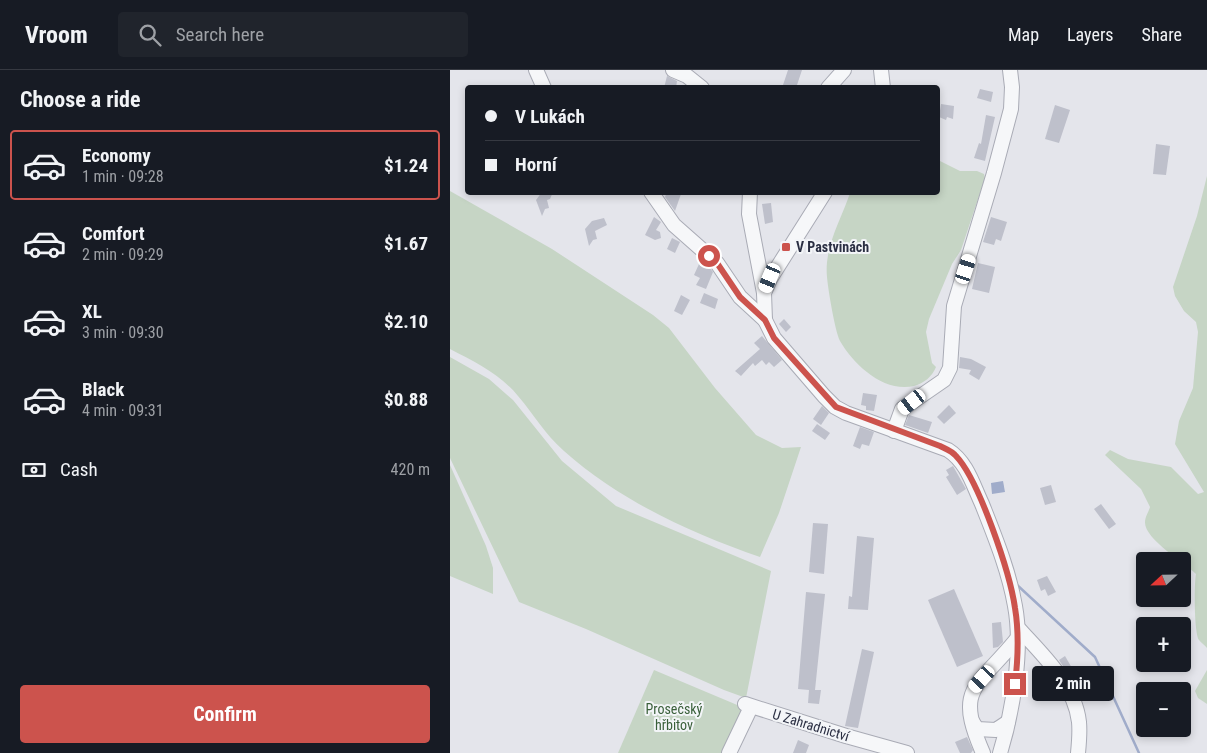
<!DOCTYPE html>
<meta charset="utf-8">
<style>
:root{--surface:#171b24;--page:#20242c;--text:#f1f3f6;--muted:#9ea1a6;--line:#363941;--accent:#cc534d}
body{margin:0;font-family:"Roboto Condensed",sans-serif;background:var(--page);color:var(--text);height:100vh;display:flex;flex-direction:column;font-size:19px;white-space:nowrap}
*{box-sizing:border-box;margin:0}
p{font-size:16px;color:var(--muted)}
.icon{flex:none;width:28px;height:28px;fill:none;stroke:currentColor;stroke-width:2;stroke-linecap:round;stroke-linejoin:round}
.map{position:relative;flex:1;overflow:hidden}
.details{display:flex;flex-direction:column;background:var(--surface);width:450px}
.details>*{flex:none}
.guide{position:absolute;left:15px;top:15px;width:475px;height:110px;border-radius:5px;box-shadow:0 2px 8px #0003;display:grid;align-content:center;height:110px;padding:0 20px;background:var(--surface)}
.needle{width:32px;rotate:248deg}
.buttons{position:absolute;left:686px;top:482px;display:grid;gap:10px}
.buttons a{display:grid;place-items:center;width:55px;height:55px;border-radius:5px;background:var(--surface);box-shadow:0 2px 8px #0003;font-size:25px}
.end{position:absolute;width:22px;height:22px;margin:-11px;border:6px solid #cc534d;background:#fff;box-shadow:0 0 0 2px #fff}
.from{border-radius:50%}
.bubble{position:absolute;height:35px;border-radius:5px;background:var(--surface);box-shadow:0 2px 8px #0003;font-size:16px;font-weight:700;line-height:35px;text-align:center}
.car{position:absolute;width:15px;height:30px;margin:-15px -8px;border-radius:6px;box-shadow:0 0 4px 1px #0007;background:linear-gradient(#fff 24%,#345 0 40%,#fff 0 76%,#345 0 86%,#fff 0)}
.guide b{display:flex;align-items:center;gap:18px;height:48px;font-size:19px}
.guide b+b{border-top:1px solid var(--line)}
.guide i{width:12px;height:12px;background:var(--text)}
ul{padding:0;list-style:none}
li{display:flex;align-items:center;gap:15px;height:70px;margin:0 10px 8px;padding:0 10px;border:2px solid transparent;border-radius:5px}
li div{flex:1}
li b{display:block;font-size:19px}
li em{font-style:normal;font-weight:700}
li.on{border-color:var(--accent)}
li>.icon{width:45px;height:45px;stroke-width:1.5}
h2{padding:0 20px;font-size:22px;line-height:60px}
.pay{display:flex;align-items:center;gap:12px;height:55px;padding:0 20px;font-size:19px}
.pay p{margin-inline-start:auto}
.cta{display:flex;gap:10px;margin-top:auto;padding:10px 20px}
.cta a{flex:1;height:58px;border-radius:5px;background:var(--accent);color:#fff;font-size:20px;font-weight:700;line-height:58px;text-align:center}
header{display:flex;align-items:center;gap:30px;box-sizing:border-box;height:70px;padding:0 25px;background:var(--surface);border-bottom:1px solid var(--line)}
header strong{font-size:24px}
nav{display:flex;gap:28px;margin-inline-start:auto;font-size:18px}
.search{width:350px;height:45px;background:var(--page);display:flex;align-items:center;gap:12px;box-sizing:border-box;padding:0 18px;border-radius:5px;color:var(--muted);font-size:19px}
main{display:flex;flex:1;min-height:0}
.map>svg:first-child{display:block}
.green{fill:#c6d5c5}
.water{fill:#a0acca}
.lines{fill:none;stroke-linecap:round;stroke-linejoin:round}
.stream{stroke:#a0acca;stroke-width:2.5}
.building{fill:#bec0cb}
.minor-casing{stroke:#a9abb5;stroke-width:16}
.minor{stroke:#f6f7f9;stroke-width:14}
.route{stroke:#cc534d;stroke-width:6}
.poi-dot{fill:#cc534d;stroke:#f3f5f8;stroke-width:2}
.labels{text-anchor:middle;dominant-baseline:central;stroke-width:4;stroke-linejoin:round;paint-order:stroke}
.poi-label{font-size:14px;font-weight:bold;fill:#2b2f43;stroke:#f3f5f8;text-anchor:start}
.park-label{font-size:14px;fill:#395f39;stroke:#f3f5f8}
.street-label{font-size:14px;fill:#2b2f43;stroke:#f3f5f8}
</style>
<header>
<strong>Vroom</strong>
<div class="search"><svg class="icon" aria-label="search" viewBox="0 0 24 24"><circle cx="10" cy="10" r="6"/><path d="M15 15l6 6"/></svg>Search here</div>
<nav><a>Map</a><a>Layers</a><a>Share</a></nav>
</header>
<main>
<section class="details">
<h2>Choose a ride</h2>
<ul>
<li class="on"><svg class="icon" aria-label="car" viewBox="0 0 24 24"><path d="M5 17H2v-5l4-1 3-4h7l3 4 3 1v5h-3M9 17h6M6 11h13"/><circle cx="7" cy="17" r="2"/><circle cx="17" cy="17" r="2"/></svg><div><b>Economy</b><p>1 min · 09:28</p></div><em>$1.24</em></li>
<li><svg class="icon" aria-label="car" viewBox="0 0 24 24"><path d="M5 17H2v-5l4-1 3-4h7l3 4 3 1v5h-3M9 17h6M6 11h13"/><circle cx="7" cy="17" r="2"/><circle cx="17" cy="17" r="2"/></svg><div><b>Comfort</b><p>2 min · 09:29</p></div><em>$1.67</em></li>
<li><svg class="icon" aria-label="car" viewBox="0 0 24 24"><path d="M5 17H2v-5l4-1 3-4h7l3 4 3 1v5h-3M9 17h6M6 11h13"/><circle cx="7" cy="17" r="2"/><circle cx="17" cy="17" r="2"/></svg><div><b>XL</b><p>3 min · 09:30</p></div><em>$2.10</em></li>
<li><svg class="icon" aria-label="car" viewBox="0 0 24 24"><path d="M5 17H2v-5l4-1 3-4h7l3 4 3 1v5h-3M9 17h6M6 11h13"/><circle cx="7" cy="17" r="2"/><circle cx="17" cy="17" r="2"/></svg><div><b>Black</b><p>4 min · 09:31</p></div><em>$0.88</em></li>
</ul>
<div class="pay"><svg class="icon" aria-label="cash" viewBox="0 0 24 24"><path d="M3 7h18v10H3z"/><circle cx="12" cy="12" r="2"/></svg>Cash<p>420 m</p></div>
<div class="cta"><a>Confirm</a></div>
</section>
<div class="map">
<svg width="757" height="683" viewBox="0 0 757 683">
<rect width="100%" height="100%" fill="#e4e5eb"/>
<g class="green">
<path d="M488 90 510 101H527L534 104 535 108 511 180 502 194 479 249 476 262 482 293 486 297C482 307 474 313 464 316 434 323 404 295 390 271 385 261 378 219 377 207 374 177 391 150 400 123L488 122Z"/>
<path d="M757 106V578C755 575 751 573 749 570 744 563 744 513 746 504 735 493 694 469 695 452 695 447 699 441 700 437L691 419 655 385 660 380 678 389 721 397 748 424 754 422 725 374 729 351 743 318 748 262 746 252 734 241 725 226 723 217 747 146Z"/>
<path d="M0 121 102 179 203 245 219 258 265 318 306 365 332 378 351 377 329 443 310 487C241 463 170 431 114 381 94 363 85 346 68 326 50 304 25 292 0 279Z"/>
<polygon points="0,287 39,309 63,330 112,391 166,436 321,501 296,628 274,620 136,559 69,532 0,388"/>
<polygon points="0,395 36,476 43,498 43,524 0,506"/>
<polygon points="204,600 292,637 274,683 168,683"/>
<polygon points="757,600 757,634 748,628 745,621"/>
</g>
<polygon class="water" points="553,411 555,422 542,424 541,413"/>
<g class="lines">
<polyline class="stream" points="566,514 645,587 689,683"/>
</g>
<g class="building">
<polygon points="338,0 352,0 346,18 332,18"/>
<polygon points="217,6 227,11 226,18 214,18"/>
<polygon points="530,19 543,22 541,32 527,28"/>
<polygon points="491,34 504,36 503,49 497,47 496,50 489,47"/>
<polygon points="605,35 620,40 609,73 595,69"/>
<polygon points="536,45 545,47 535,91 524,88 529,73 531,74"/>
<polygon points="706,74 720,76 716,105 703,104"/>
<polygon points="92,122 103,122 100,129 97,130 99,138 95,139 92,146 86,130"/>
<polygon points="217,122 231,124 225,141 215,127"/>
<polygon points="321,133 323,152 315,154 312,134"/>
<polygon points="204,147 211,152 206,160 210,162 211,168 205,170 195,165"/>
<polygon points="541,147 557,152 551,171 546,169 544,175 533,172"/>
<polygon points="154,148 157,155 145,161 147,169 143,170 139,176 135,159 142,151"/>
<polygon points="222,168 230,172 225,183 217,179"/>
<polygon points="528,193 545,197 539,223 522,219"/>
<polygon points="249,194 259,197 263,202 256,219 246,215 250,208 244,205"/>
<polygon points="254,223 268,229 265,239 250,233"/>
<polygon points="231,225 240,230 232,245 224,241"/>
<polygon points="334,249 341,257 336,262 329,254"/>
<polygon points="312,266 332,290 324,297 319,292 316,295 312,290 305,296 303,293 291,306 285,301 310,279 304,273"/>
<polygon points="510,287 521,289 536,297 529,310 519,304 521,300 509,298"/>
<polygon points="413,323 427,325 424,341 416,340 416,336 411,335"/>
<polygon points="499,335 506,343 494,354 487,347"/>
<polygon points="372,336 379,343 371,355 363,349"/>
<polygon points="459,345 482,352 478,363 455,355"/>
<polygon points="367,354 380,363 375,370 362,361"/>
<polygon points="410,357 424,362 419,376 412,374 410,379 403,376"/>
<polygon points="503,396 516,419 507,425 496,407 499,405 496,400"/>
<polygon points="601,415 606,432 595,435 590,418"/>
<polygon points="651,434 666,454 659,459 644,439"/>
<polygon points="363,453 378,454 374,504 359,502"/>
<polygon points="407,466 424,468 418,540 398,539 399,526 402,527"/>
<polygon points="597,506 606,522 598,526 595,519 591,521 587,510"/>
<polygon points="504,519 533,586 507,597 478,530"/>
<polygon points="356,522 375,524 365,620 371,620 369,634 358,633 359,620 348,619"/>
<polygon points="551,552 553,572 548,577 543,578 542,553"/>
<polygon points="412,579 424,582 408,658 395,656"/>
<polygon points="615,586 626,605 621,608 609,590"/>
<polygon points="517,667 523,680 521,683 510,683 505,672"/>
<polygon points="348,670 359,675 356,683 343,683"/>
</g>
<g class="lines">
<defs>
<g id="minor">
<polyline points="86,0 94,18"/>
<polyline points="223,0 237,6 252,18"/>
<polyline points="431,0 433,18"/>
<polyline points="378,18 394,0"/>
<polyline points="201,122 224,155 267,193 290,227 315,250"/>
<polyline points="300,122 299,144 314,223"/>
<path d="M375 122 320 209 314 223 315 250 324 268 374 326 385 337 396 343 498 380C517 392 523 415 532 434 545 467 559 501 565 536 573 579 563 641 550 683"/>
<polyline points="444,361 452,339 494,310 500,298 504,236 544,103 561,39 562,17 560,0"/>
<path d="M568 558C592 584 625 615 629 652 630 662 629 673 628 683"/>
<polyline points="295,634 396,666 457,683"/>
<polyline points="522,651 527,659 546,660 558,652"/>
<polyline points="279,683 301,637"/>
<path d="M533 683C504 617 527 618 566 570"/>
</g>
</defs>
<use href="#minor" class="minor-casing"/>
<use href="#minor" class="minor"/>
</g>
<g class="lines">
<path class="route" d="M259 186 267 193 290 227 315 250 324 268 386 337 490 376C496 379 502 381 506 386 529 410 560 503 565 538 569 562 568 589 565 614"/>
</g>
<rect class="poi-dot" x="331" y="172" width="10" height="10" rx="2.5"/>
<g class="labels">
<g class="poi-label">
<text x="346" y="177">V Pastvinách</text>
</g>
<g class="park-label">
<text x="224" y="639">Prosečský<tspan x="224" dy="16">hřbitov</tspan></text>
</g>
<g class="street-label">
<text transform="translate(361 655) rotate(17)">U Zahradnictví</text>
</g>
</g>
</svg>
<div class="buttons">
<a><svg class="needle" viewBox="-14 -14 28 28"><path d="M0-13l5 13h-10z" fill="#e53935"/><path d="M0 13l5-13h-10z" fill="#9ea1a6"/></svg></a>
<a>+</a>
<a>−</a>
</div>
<i class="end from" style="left:259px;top:186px"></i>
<i class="end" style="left:565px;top:614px"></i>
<div class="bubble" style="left:582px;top:596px;width:82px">2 min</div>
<i class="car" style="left:516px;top:199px;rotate:18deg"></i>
<i class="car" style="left:320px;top:208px;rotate:203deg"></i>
<i class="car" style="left:462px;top:332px;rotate:232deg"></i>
<i class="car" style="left:532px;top:609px;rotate:222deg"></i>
<div class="guide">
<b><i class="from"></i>V Lukách</b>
<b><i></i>Horní</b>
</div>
</div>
</main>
